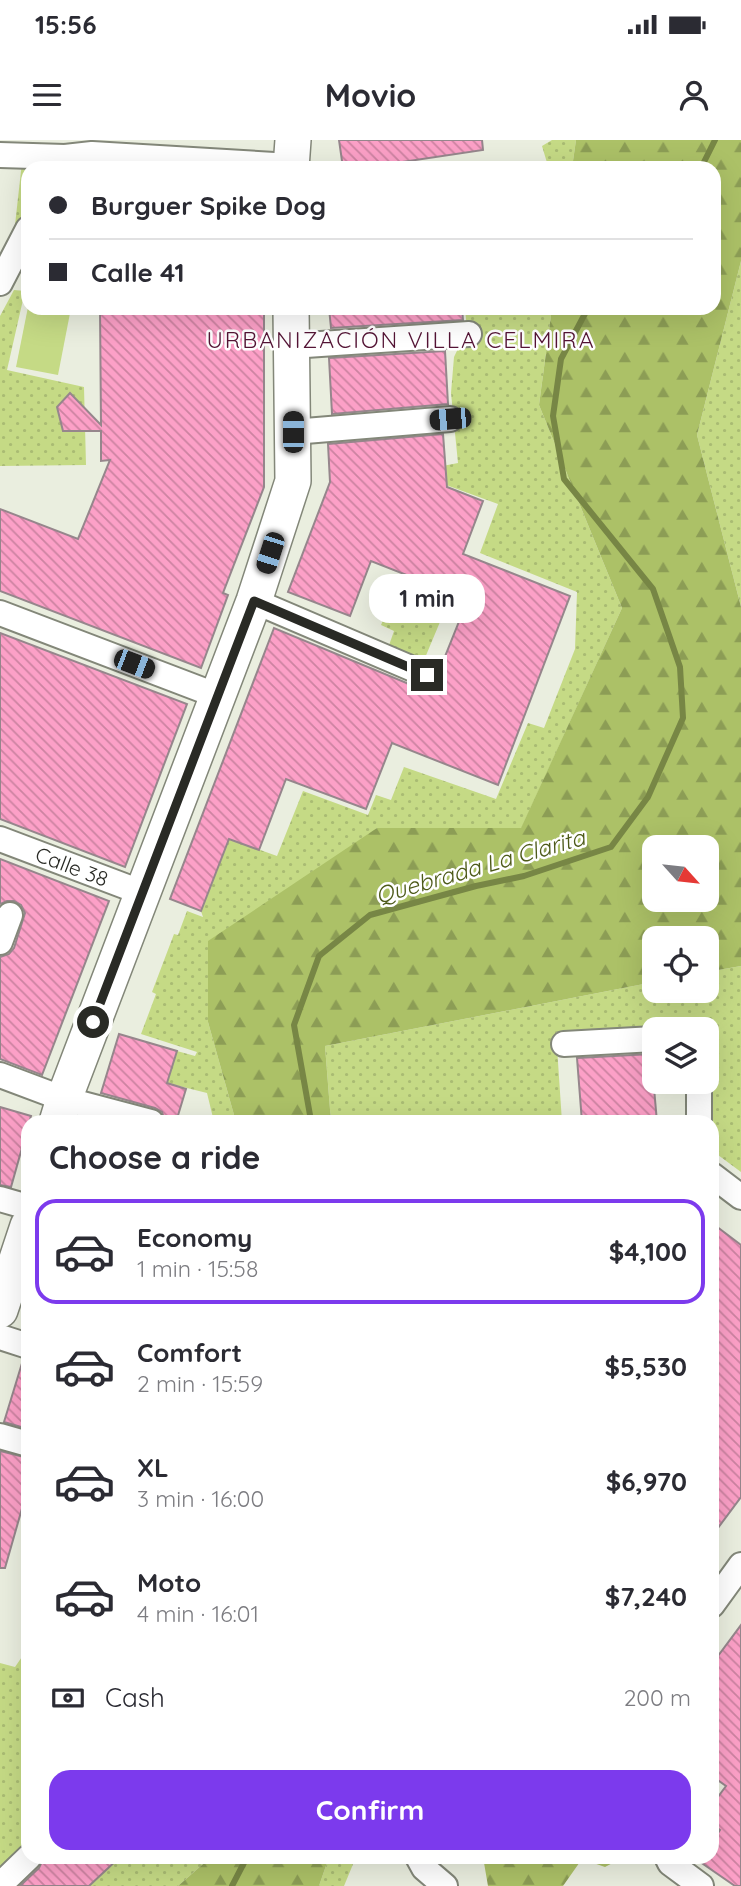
<!DOCTYPE html>
<meta charset="utf-8">
<style>
:root{--surface:#fff;--page:#f2f2f3;--text:#2b2b33;--muted:#7c7c81;--line:#e1e1e2;--accent:#7c3aed}
body{margin:0;font-family:Quicksand,sans-serif;background:var(--page);color:var(--text);height:100vh;display:flex;flex-direction:column;font-size:26px;white-space:nowrap}
*{box-sizing:border-box;margin:0}
p{font-size:23px;color:var(--muted)}
.icon{flex:none;width:38px;height:38px;fill:none;stroke:currentColor;stroke-width:2;stroke-linecap:round;stroke-linejoin:round}
.map{position:relative;flex:1;overflow:hidden}
.drawer{position:absolute;left:21px;top:975px;width:698px;height:749px;display:flex;flex-direction:column;background:var(--surface);border-radius:21px;box-shadow:0 7px 28px #0002}
.drawer>*{flex:none}
.top-card{position:absolute;left:21px;top:21px;width:700px;height:154px;border-radius:21px;box-shadow:0 7px 28px #0002;display:grid;align-content:center;height:154px;padding:0 28px;background:var(--surface)}
.needle{width:46px;rotate:117deg}
.tools{position:absolute;left:642px;top:695px;display:grid;gap:14px}
.tools a{display:grid;place-items:center;width:77px;height:77px;border-radius:14px;background:var(--surface);box-shadow:0 7px 28px #0002;font-size:35px}
.end{position:absolute;width:32px;height:32px;margin:-16px;border:9px solid #292a25;background:#fff;box-shadow:0 0 0 4px #fff}
.from{border-radius:50%}
.bubble{position:absolute;height:49px;border-radius:21px;background:var(--surface);box-shadow:0 7px 28px #0002;font-size:23px;font-weight:700;line-height:49px;text-align:center}
.car{position:absolute;width:21px;height:42px;margin:-21px -10px;border-radius:9px;box-shadow:0 0 5px 2px #0007;background:linear-gradient(#222 24%,#8ab4d8 0 40%,#222 0 76%,#8ab4d8 0 86%,#222 0)}
.top-card b{display:flex;align-items:center;gap:24px;height:66px;font-size:26px}
.top-card b+b{border-top:2px solid var(--line)}
.top-card i{width:18px;height:18px;background:var(--text)}
ul{padding:0;list-style:none}
li{display:flex;align-items:center;gap:21px;height:105px;margin:0 14px 10px;padding:0 14px;border:4px solid transparent;border-radius:21px}
li div{flex:1}
li b{display:block;font-size:26px}
li em{font-style:normal;font-weight:700}
li.selected{border-color:var(--accent)}
li>.icon{width:63px;height:63px;stroke-width:1.5}
h2{padding:0 28px;font-size:32px;line-height:84px}
.pay{display:flex;align-items:center;gap:18px;height:77px;padding:0 28px;font-size:26px}
.pay p{margin-inline-start:auto}
.cta{display:flex;gap:14px;margin-top:auto;padding:14px 28px}
.cta a{flex:1;height:80px;border-radius:21px;background:var(--accent);color:#fff;font-size:28px;font-weight:700;line-height:80px;text-align:center}
.status{display:flex;justify-content:space-between;align-items:center;height:49px;padding:0 35px;background:var(--surface);direction:ltr}
.status svg{height:19px;fill:currentColor}
header{display:flex;justify-content:space-between;align-items:center;height:91px;padding:0 28px;background:var(--surface);font-size:32px;font-weight:700}
.map>svg:first-child{display:block}
.green{fill:url(#green-dots)}
.forest{fill:url(#forest-firs);fill-rule:evenodd}
.pitch{fill:#c5da85}
.lines{fill:none;stroke-linecap:round;stroke-linejoin:round}
.stream{stroke:#778645;stroke-width:6}
.building{fill:url(#building-back-hatch);stroke:#96868c;stroke-width:2}
.street-casing{stroke:#838779;stroke-width:28}
.secondary-casing{stroke:#838779;stroke-width:38}
.street{stroke:#fff;stroke-width:24}
.secondary{stroke:#fff;stroke-width:35}
.route{stroke:#292a25;stroke-width:9}
.labels{text-anchor:middle;dominant-baseline:central;stroke-width:5;stroke-linejoin:round;paint-order:stroke}
.street-label{font-size:21px;fill:#292a25;stroke:#fff}
.neighbourhood-label{font-size:23px;letter-spacing:2px;fill:#541435;stroke:#fff}
.water-label{font-size:23px;font-style:italic;fill:#4d5a19;stroke:#fff}
</style>
<div class="status"><b>15:56</b><svg viewBox="0 0 49 12"><path d="M0 12V9h3v3zM5 12V6h3v6zM10 12V3h3v9zM15 12V0h3v12zM26 1h20v11H26zM47 4h2v5h-2z"/></svg></div>
<header><svg class="icon" aria-label="menu" viewBox="0 0 24 24"><path d="M4 6h16M4 12h16M4 18h16"/></svg>Movio<svg class="icon" aria-label="person" viewBox="0 0 24 24"><circle cx="12" cy="8" r="4"/><path d="M4 21q1-7 8-7t8 7"/></svg></header>
<div class="map">
<svg width="741" height="1746" viewBox="0 0 741 1746">
<defs>
<pattern id="green-dots" width="8" height="8" patternUnits="userSpaceOnUse" patternTransform="scale(1.75)"><rect width="8" height="8" fill="#c5da85"/><path d="M2 2h.1M6 6h.1" fill="none" stroke="#a9bb73" stroke-width="1.8" stroke-linecap="round"/></pattern>
<pattern id="forest-firs" width="22" height="20" patternUnits="userSpaceOnUse" patternTransform="scale(1.75)"><rect width="22" height="20" fill="#acc167"/><path d="M5 1l3.5 6h-7zM16 11l3.5 6h-7z" fill="#8c9d55"/></pattern>
<pattern id="building-back-hatch" width="6" height="6" patternUnits="userSpaceOnUse" patternTransform="scale(1.75)"><rect width="6" height="6" fill="#fca0c7"/><path d="M-1 5l2 2M0 0l6 6M5-1l2 2" fill="none" stroke="#cc83a1"/></pattern>
</defs>
<rect width="100%" height="100%" fill="#eaeedf"/>
<g class="green">
<polygon points="552,0 576,0 572,28 546,28 548,26 542,6"/>
<polygon points="23,13 28,28 28,69 19,84 15,85"/>
<polygon points="741,121 741,467 697,295"/>
<polygon points="14,150 25,151 7,230 84,247 86,325 0,326 0,176"/>
<polygon points="465,168 552,168 539,265 622,468 521,689 377,688 208,882 236,982 214,982 207,953 167,943 177,911 195,916 197,912 141,894 156,854 152,852 174,794 178,795 187,771 203,777 201,771 229,699 277,716 303,651 368,675 376,655 391,660 404,627 496,659 528,583 544,588 575,509 577,452 480,413 498,364 427,338 432,328 458,323 451,253 454,217 467,190"/>
<polygon points="401,438 450,458 422,525 387,511 394,491 381,485"/>
<polygon points="741,826 741,1032 714,1012 709,891 704,884 696,882 682,886 556,892 562,982 331,982 325,906 654,842 654,850 707,850 707,832"/>
<polygon points="28,1508 28,1705 0,1732 0,1523 15,1527"/>
<polygon points="120,1717 211,1717 178,1746 89,1746"/>
<polygon points="329,1717 356,1717 344,1746 319,1746"/>
</g>
<g class="forest">
<path d="M576 0H741V121L697 295 741 467V826L707 832V798H654V842L325 906 331 982H236L208 882V801L377 688H521L622 468 539 265 552 168H714V28H572ZM654 707H707V760H654Z"/>
<polygon points="211,1717 329,1717 319,1746 178,1746"/>
<polygon points="483,1717 624,1717 605,1727 582,1719 563,1746 488,1746"/>
</g>
<polygon class="pitch" points="28,167 71,168 58,235 16,227"/>
<g class="lines">
<g class="stream">
<polyline points="701,28 715,0"/>
<polyline points="309,982 310,975 294,885 319,816 370,775 476,746 524,736 611,707 648,657 683,578 680,527 653,449 564,339 553,276 561,219 588,168"/>
<polyline points="232,1746 247,1717"/>
</g>
</g>
<g class="building">
<polygon points="339,0 482,0 483,10 362,28 343,28"/>
<polygon points="100,168 264,168 264,347 223,453 228,455 201,528 0,451 0,369 78,399 110,320 101,321 101,291 63,291 57,267 70,253 101,285"/>
<polygon points="329,168 462,168 463,180 331,188"/>
<polygon points="445,211 448,264 332,274 329,218"/>
<polygon points="443,294 447,347 483,361 463,414 570,456 498,645 392,603 366,669 286,639 259,710 229,699 201,771 170,759 274,488 421,549 432,550 440,541 440,529 468,459 371,421 350,476 288,452 330,342 328,304"/>
<polygon points="0,493 187,564 125,727 0,679"/>
<polygon points="0,719 109,761 42,935 0,919 0,817 9,814 14,808 25,773 21,765 14,761 7,761 0,764"/>
<polygon points="119,894 177,911 167,943 186,949 176,982 165,982 162,972 155,968 101,953"/>
<polygon points="651,914 657,982 582,982 577,918"/>
<polygon points="0,967 31,976 11,1047 0,1045"/>
<polygon points="712,1083 741,1105 741,1357 712,1396"/>
<polygon points="23,1220 28,1220 28,1289 4,1282"/>
<polygon points="0,1311 28,1318 28,1357 23,1365 5,1428 0,1428"/>
<polygon points="741,1485 741,1746 735,1746 693,1717 712,1717 712,1702 720,1690 712,1684 712,1665 726,1646 712,1636 712,1524"/>
<polygon points="44,1717 120,1717 89,1746 20,1746 39,1728"/>
</g>
<g class="lines">
<defs>
<g id="street">
<polyline points="0,15 65,17 92,14 291,26"/>
<polyline points="0,143 28,89"/>
<polyline points="291,206 469,194"/>
<polyline points="293,292 450,279"/>
<polyline points="254,461 427,535"/>
<polyline points="0,473 218,556"/>
<path id="s1" d="M0 699 143 753"/>
<polyline points="0,802 10,775"/>
<polyline points="564,904 654,899"/>
<polyline points="0,935 64,959 151,982"/>
<polyline points="699,942 699,982"/>
<polyline points="712,1035 741,1057"/>
<polyline points="0,1059 28,1067"/>
<polyline points="0,1197 28,1206"/>
<polyline points="0,1296 28,1304"/>
<polyline points="712,1465 741,1425"/>
<polyline points="418,1717 424,1728 445,1746"/>
<polyline points="667,1717 670,1723 701,1746"/>
<polyline points="0,1745 29,1717"/>
</g>
<g id="secondary">
<polyline points="291,28 293,0"/>
<polyline points="57,982 64,959 254,461 293,341 291,168"/>
<polyline points="0,1170 28,1086"/>
</g>
</defs>
<use href="#street" class="street-casing"/>
<use href="#secondary" class="secondary-casing"/>
<use href="#street" class="street"/>
<use href="#secondary" class="secondary"/>
</g>
<g class="lines">
<polyline class="route" points="93,882 254,461 427,535"/>
</g>
<g class="labels">
<g class="street-label">
<text stroke="none"><textPath href="#s1" startOffset="77">Calle 38</textPath></text>
</g>
<g class="neighbourhood-label">
<text x="401" y="199">URBANIZACIÓN VILLA CELMIRA</text>
</g>
<g class="water-label">
<text transform="translate(480 726) rotate(-16)">Quebrada La Clarita</text>
</g>
</g>
</svg>
<div class="tools">
<a><svg class="needle" viewBox="-14 -14 28 28"><path d="M0-13l5 13h-10z" fill="#e53935"/><path d="M0 13l5-13h-10z" fill="#7c7c81"/></svg></a>
<a><svg class="icon" aria-label="locate" viewBox="0 0 24 24"><circle cx="12" cy="12" r="6"/><path d="M12 2v4M12 18v4M2 12h4M18 12h4"/></svg></a>
<a><svg class="icon" aria-label="layers" viewBox="0 0 24 24"><path d="M12 4l9 5-9 5-9-5zM3 14l9 5 9-5"/></svg></a>
</div>
<i class="end from" style="left:93px;top:882px"></i>
<i class="end" style="left:427px;top:535px"></i>
<div class="bubble" style="left:369px;top:434px;width:116px">1 min</div>
<i class="car" style="left:450px;top:279px;rotate:265deg"></i>
<i class="car" style="left:293px;top:292px;rotate:0deg"></i>
<i class="car" style="left:270px;top:413px;rotate:198deg"></i>
<i class="car" style="left:134px;top:524px;rotate:111deg"></i>
<div class="top-card">
<b><i class="from"></i>Burguer Spike Dog</b>
<b><i></i>Calle 41</b>
</div>
<section class="drawer">
<h2>Choose a ride</h2>
<ul>
<li class="selected"><svg class="icon" aria-label="car" viewBox="0 0 24 24"><path d="M5 17H2v-5l4-1 3-4h7l3 4 3 1v5h-3M9 17h6M6 11h13"/><circle cx="7" cy="17" r="2"/><circle cx="17" cy="17" r="2"/></svg><div><b>Economy</b><p>1 min · 15:58</p></div><em>$4,100</em></li>
<li><svg class="icon" aria-label="car" viewBox="0 0 24 24"><path d="M5 17H2v-5l4-1 3-4h7l3 4 3 1v5h-3M9 17h6M6 11h13"/><circle cx="7" cy="17" r="2"/><circle cx="17" cy="17" r="2"/></svg><div><b>Comfort</b><p>2 min · 15:59</p></div><em>$5,530</em></li>
<li><svg class="icon" aria-label="car" viewBox="0 0 24 24"><path d="M5 17H2v-5l4-1 3-4h7l3 4 3 1v5h-3M9 17h6M6 11h13"/><circle cx="7" cy="17" r="2"/><circle cx="17" cy="17" r="2"/></svg><div><b>XL</b><p>3 min · 16:00</p></div><em>$6,970</em></li>
<li><svg class="icon" aria-label="car" viewBox="0 0 24 24"><path d="M5 17H2v-5l4-1 3-4h7l3 4 3 1v5h-3M9 17h6M6 11h13"/><circle cx="7" cy="17" r="2"/><circle cx="17" cy="17" r="2"/></svg><div><b>Moto</b><p>4 min · 16:01</p></div><em>$7,240</em></li>
</ul>
<div class="pay"><svg class="icon" aria-label="cash" viewBox="0 0 24 24"><path d="M3 7h18v10H3z"/><circle cx="12" cy="12" r="2"/></svg>Cash<p>200 m</p></div>
<div class="cta"><a>Confirm</a></div>
</section>
</div>
